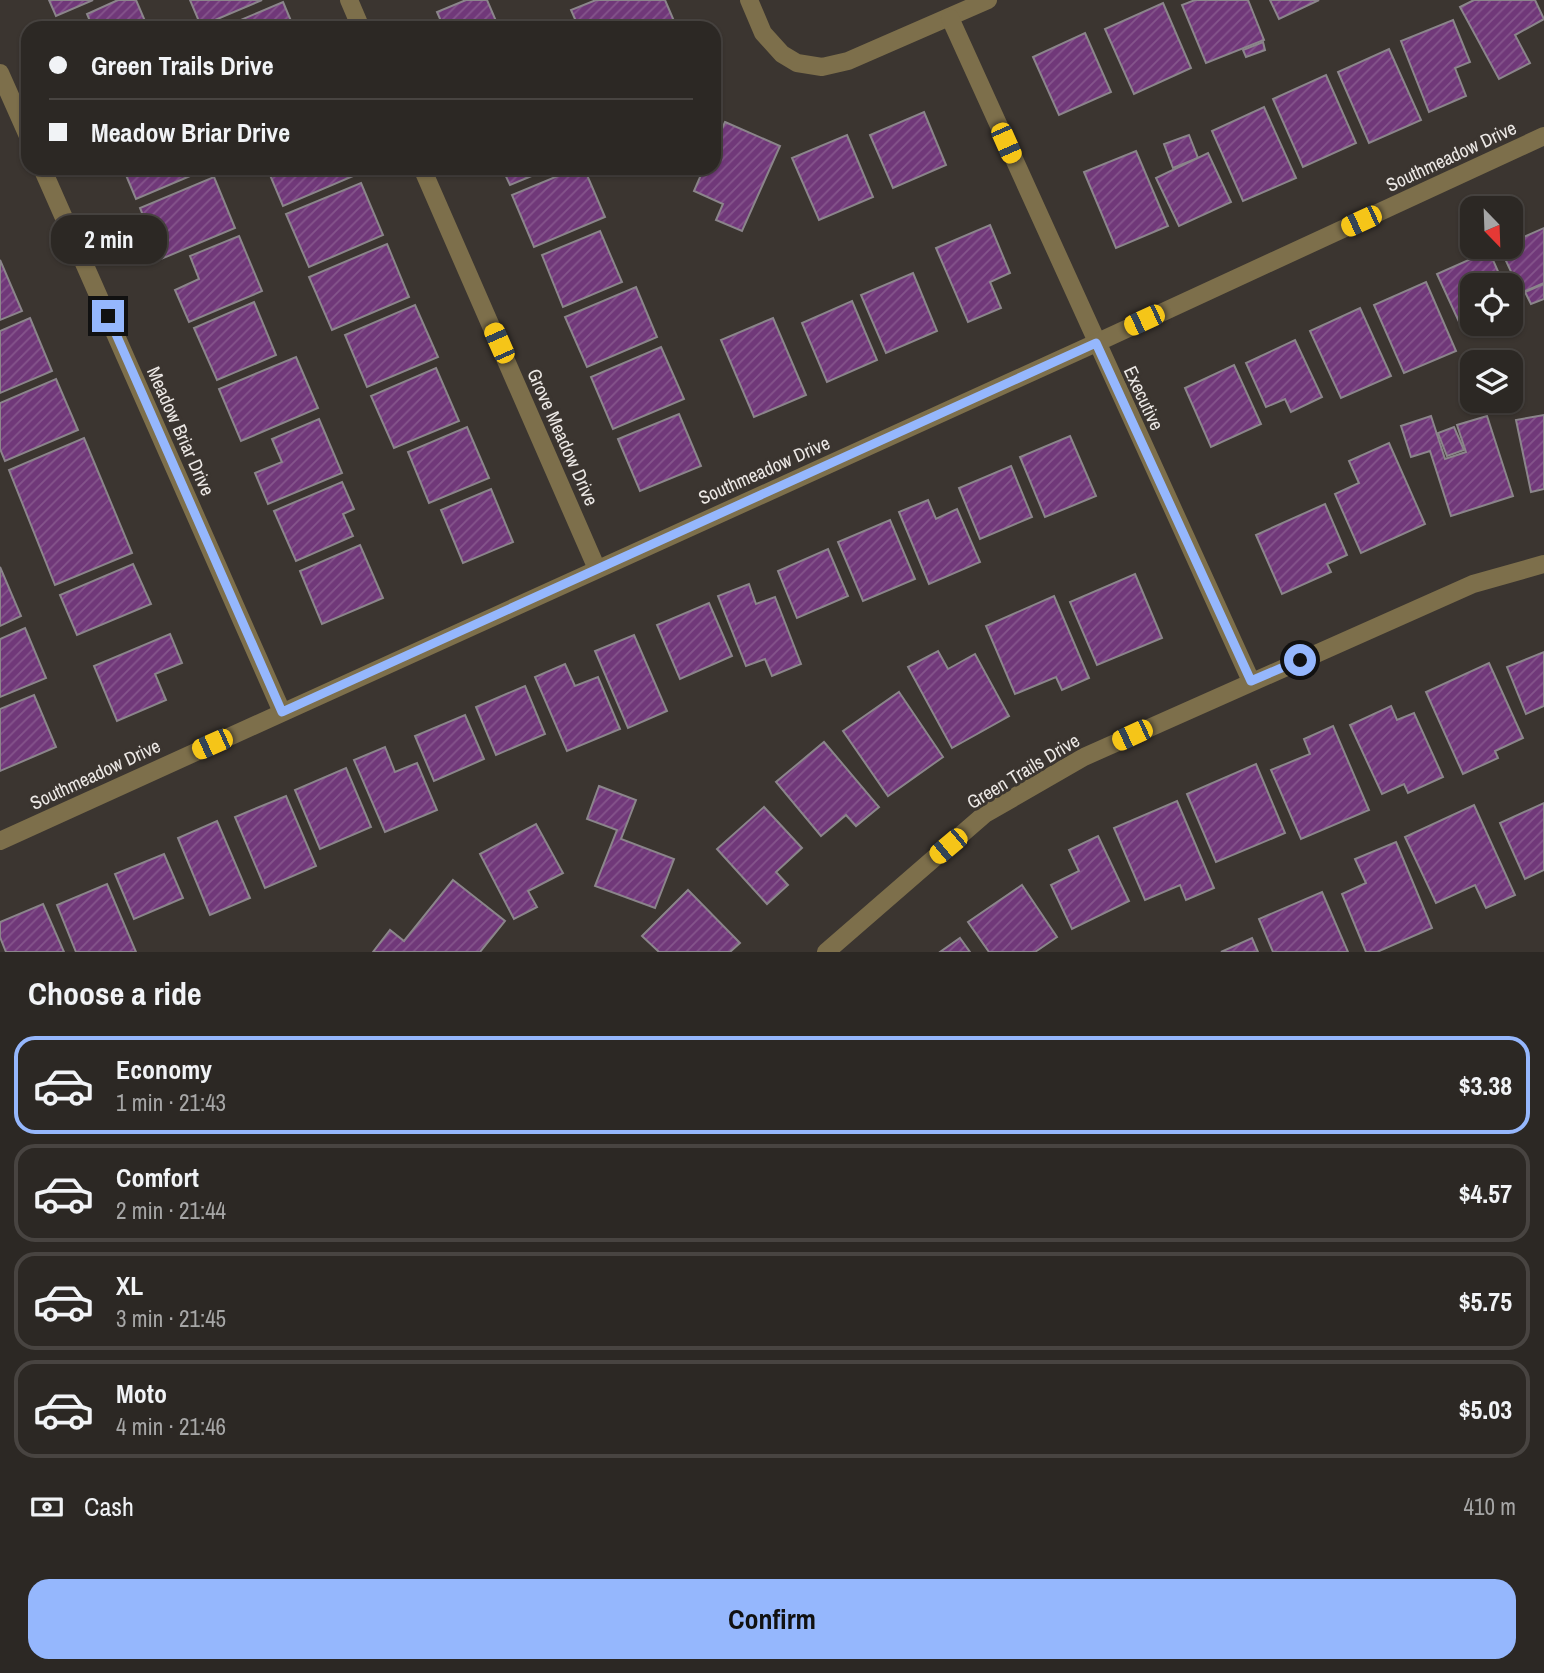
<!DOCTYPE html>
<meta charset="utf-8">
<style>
:root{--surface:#2c2824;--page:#383431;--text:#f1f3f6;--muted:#a6a6a6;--line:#484441;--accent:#95b7fd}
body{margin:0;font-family:"Archivo Narrow",sans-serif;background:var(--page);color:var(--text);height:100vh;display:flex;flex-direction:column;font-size:26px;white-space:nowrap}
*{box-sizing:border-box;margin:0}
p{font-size:23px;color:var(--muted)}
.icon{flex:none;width:38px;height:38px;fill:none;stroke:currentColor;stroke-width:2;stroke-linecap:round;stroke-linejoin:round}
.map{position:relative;height:952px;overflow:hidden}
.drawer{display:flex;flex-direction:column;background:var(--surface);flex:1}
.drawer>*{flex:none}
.guide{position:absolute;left:21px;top:21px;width:700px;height:154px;border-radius:21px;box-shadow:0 2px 5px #0004,0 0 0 2px var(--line);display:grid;align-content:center;height:154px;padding:0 28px;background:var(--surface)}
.needle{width:46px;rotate:157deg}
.fabs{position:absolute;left:1460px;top:196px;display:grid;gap:14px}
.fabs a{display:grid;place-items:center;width:63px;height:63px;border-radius:14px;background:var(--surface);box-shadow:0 2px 5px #0004,0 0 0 2px var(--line);font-size:35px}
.end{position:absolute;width:32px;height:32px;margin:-16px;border:9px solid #95b7fd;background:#111;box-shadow:0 0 0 4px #111}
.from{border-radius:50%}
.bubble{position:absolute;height:49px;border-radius:21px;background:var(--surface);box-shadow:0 2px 5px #0004,0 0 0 2px var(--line);font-size:23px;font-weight:700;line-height:49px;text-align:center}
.car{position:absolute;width:21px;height:42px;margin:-21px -10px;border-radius:9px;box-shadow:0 0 5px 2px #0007;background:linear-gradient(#f5c518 24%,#345 0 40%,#f5c518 0 76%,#345 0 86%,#f5c518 0)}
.guide b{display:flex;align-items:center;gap:24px;height:66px;font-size:26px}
.guide b+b{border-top:2px solid var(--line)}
.guide i{width:18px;height:18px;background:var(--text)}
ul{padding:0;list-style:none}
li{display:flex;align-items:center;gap:21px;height:98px;margin:0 14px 10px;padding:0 14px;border:4px solid var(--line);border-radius:21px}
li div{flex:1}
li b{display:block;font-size:26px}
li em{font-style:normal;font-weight:700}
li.on{border-color:var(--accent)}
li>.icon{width:63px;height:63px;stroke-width:1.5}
h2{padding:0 28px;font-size:32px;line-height:84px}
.pay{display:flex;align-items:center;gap:18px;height:77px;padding:0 28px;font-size:26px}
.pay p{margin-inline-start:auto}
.button{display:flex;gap:14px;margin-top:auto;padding:14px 28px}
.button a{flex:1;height:80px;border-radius:21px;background:var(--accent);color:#111;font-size:28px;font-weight:700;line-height:80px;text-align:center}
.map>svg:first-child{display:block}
.building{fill:url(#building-hatch);stroke:#8b858b;stroke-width:2}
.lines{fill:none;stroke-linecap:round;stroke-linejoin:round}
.minor{stroke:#7d6f4b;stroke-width:18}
.route{stroke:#95b7fd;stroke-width:9}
.labels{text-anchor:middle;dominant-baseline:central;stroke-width:6;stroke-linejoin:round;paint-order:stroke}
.street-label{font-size:19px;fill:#ece8e5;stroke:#3b3530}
</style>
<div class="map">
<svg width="1544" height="952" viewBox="0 0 1544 952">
<defs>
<pattern id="building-hatch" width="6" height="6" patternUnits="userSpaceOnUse" patternTransform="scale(1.75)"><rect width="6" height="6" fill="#703879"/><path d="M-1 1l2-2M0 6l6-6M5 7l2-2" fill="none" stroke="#85558c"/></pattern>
</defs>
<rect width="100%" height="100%" fill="#3b3530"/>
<g class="building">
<polygon points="49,0 93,0 56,16"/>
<polygon points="118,0 136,0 148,28 93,28 87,14"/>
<polygon points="190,0 262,0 201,26"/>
<polygon points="466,0 487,0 499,28 444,28 437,12"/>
<polygon points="596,0 665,0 677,28 579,28 571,10"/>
<polygon points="1195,0 1248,0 1264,40 1206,63 1182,5"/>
<polygon points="1270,0 1319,0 1279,19"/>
<polygon points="1474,0 1535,0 1544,19 1515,35 1530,63 1499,79 1460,7"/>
<polygon points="283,2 294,28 222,28"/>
<polygon points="1163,3 1191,68 1134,94 1105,29"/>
<polygon points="1453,20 1470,62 1455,68 1466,96 1429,112 1401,41"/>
<polygon points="1085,33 1111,92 1059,115 1033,57"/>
<polygon points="1263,42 1265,50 1246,57 1243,50"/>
<polygon points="1389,49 1421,120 1369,143 1338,72"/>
<polygon points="1326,75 1356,143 1303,167 1273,99"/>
<polygon points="1264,107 1296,178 1243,201 1212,131"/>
<polygon points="924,112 946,165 893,188 870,135"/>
<polygon points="725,122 780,146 742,231 716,220 723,204 694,191 704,168 714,168 714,146"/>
<polygon points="847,135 873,197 819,220 792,158"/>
<polygon points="1189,135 1198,158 1173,168 1164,144"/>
<polygon points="1136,151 1168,226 1116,248 1084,172"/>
<polygon points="1208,153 1231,202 1179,226 1156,178"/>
<polygon points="123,168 209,168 136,199"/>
<polygon points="267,168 356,168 358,174 283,206"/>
<polygon points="502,168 551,168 510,185"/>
<polygon points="577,168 584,168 605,217 534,247 512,195"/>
<polygon points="214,177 235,228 161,259 140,208"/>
<polygon points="361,183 383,235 309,267 286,214"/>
<polygon points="990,225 1010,273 990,282 1001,308 968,322 936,248"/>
<polygon points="1544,228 1544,283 1521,293 1500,248 1510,247 1510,243"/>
<polygon points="600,231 622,282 563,307 542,255"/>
<polygon points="239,236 262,291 189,322 175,290 199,279 190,256"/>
<polygon points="387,244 409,297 332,330 309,277"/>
<polygon points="1489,251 1504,285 1472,285 1472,319 1460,324 1437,274"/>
<polygon points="0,260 22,311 0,320"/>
<polygon points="913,273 937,331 886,353 861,295"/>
<polygon points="1426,282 1456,351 1404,373 1374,305"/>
<polygon points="1544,284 1544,299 1531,304 1525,292"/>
<polygon points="636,287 657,337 587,367 565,317"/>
<polygon points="852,301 877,360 827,382 802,323"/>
<polygon points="254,302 276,355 217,380 194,328"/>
<polygon points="415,305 438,357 367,387 345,335"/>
<polygon points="1360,308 1391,376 1341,398 1310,331"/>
<polygon points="30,318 52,371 0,393 0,331"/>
<polygon points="773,318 806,395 754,417 721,340"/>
<polygon points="1295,340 1322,397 1291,412 1285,399 1266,407 1246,363"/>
<polygon points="661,347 684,399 613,429 591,377"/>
<polygon points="296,357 318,408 241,441 219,389"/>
<polygon points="1234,365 1261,424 1211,447 1185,388"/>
<polygon points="436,368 459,421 394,448 371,396"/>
<polygon points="56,379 78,430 5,461 0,449 0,403"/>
<polygon points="679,414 701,466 640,491 618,439"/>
<polygon points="1544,415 1544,489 1531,492 1516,420"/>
<polygon points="1431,416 1445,459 1466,452 1457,425 1487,416 1513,496 1451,516 1430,451 1411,457 1401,426"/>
<polygon points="319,419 342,473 268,504 255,473 282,462 272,439"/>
<polygon points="467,427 489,478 429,503 408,452"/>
<polygon points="1454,427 1464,450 1447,456 1438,433"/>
<polygon points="1070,436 1096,496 1045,517 1020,457"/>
<polygon points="84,438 132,553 55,585 9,470"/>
<polygon points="1389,443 1425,524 1361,553 1335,494 1359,483 1349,461"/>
<polygon points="1011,466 1032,517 980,539 959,488"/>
<polygon points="342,482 354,509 343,514 353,536 296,561 274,511"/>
<polygon points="491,489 513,542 463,563 441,510"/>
<polygon points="928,500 936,519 957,509 980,562 929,584 899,512"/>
<polygon points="1325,504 1347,555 1327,564 1331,572 1282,594 1256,535"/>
<polygon points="890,520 915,579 863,601 838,542"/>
<polygon points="360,545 383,598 322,624 300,571"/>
<polygon points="828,549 848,596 797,618 778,571"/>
<polygon points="133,564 151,604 77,635 60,595"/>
<polygon points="0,567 21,616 0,626"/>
<polygon points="1135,574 1162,638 1097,665 1070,602"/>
<polygon points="749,584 756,604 775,597 801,664 772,676 765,659 746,666 718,596"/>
<polygon points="1054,596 1089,678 1062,690 1056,677 1015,694 986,626"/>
<polygon points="709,603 732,656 680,679 657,625"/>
<polygon points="25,628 46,678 0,697 0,639"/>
<polygon points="170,634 182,663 155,674 166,700 117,721 94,666"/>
<polygon points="634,635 667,711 628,728 595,651"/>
<polygon points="938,651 948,669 975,654 1009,716 952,748 908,667"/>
<polygon points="1544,652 1544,706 1526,714 1507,667"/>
<polygon points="1489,663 1523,738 1495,751 1498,758 1463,774 1426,692"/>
<polygon points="565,664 575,686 598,677 620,729 567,751 535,677"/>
<polygon points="525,686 545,734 496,755 476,707"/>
<polygon points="899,692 943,757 888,796 843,731"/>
<polygon points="34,695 56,747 0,771 0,709"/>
<polygon points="1391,706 1397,720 1414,713 1443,777 1408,793 1404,784 1382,794 1350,725"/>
<polygon points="465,715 484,759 434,781 415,736"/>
<polygon points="1333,726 1369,810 1301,839 1271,770 1310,754 1304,739"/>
<polygon points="824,742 879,807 856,826 846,815 821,836 776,782"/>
<polygon points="385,747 395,772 417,763 437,810 385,832 354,760"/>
<polygon points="1256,764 1285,833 1216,862 1187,794"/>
<polygon points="346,768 371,827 320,849 295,790"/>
<polygon points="599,786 636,800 621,839 674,859 655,908 595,886 617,830 587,819"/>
<polygon points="286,796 316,866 265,888 235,817"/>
<polygon points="1177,801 1214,888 1186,900 1180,885 1145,900 1114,828"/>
<polygon points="1544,803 1544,870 1525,879 1500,823"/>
<polygon points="1474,805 1515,895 1486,908 1475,885 1436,903 1405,837"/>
<polygon points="764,807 802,848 776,872 788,885 767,904 717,849"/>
<polygon points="217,821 250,898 210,915 178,838"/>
<polygon points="536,824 563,873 528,891 537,907 514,919 480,854"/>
<polygon points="1098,836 1129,901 1072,929 1051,885 1079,871 1069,850"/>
<polygon points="1396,842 1432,928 1377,952 1366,952 1342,894 1366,883 1355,859"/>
<polygon points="164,854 183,898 134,919 115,874"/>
<polygon points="453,880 505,921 480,952 373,952 390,930 404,941"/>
<polygon points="107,884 136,952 76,952 57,905"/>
<polygon points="1022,885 1057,937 1035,952 989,952 968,922"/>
<polygon points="688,890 740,943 730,952 659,952 642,936"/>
<polygon points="1322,892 1348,952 1273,952 1259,919"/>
<polygon points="43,904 64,952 6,952 0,937 0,922"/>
<polygon points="960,938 970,952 940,952"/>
<polygon points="1252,938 1258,952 1221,952"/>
</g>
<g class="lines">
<g class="minor">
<polyline points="349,0 361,28"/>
<polyline points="749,0 763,33 782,54 797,63 822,67 848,61 988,0"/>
<polyline points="950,18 1251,681"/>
<polyline points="0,73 28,136"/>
<polyline points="42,168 282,712"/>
<polyline points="422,168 597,569"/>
<polyline points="0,841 1096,343 1544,136"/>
<polyline points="826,952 985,814 1084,757 1473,584 1544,564"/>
</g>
</g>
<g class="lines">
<polyline class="route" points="108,316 282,712 1096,343 1251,681 1300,660"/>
</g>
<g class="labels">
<g class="street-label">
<text transform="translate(1451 156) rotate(-25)">Southmeadow Drive</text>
<text transform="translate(1144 398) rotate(65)">Executive</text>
<text transform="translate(181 431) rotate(66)">Meadow Briar Drive</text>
<text transform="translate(563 437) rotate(66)">Grove Meadow Drive</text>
<text transform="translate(764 470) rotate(-24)">Southmeadow Drive</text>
<text transform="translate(1023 771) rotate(-31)">Green Trails Drive</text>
<text transform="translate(95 774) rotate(-25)">Southmeadow Drive</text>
</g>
</g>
</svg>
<div class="fabs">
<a><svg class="needle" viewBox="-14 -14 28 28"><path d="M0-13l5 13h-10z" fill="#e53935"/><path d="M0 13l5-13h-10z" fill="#a6a6a6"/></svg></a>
<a><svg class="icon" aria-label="locate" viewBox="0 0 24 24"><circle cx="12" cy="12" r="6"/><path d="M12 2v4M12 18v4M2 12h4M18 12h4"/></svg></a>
<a><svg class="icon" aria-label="layers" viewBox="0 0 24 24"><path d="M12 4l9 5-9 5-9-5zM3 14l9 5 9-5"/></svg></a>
</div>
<i class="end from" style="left:1300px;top:660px"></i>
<i class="end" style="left:108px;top:316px"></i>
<div class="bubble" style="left:51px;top:215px;width:116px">2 min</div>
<i class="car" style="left:1006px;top:143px;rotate:156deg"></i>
<i class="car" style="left:1361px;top:221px;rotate:245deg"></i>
<i class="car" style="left:1144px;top:320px;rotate:245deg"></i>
<i class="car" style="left:499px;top:343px;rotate:336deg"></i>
<i class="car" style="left:1132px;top:735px;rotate:245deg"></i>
<i class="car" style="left:212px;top:744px;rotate:246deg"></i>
<i class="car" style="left:948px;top:846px;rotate:230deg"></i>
<div class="guide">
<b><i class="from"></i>Green Trails Drive</b>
<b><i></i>Meadow Briar Drive</b>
</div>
</div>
<section class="drawer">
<h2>Choose a ride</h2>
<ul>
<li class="on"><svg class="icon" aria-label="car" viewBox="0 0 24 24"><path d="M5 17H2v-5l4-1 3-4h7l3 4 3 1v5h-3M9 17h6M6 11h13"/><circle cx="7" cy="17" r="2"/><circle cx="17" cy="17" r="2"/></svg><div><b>Economy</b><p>1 min · 21:43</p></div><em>$3.38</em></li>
<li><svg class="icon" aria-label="car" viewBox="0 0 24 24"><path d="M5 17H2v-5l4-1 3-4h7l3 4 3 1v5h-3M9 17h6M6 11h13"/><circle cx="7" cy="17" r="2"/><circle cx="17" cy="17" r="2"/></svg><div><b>Comfort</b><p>2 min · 21:44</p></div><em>$4.57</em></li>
<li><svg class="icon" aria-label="car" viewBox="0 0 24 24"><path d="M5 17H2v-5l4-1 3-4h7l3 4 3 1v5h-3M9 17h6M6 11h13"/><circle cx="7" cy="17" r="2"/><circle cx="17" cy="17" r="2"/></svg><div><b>XL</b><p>3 min · 21:45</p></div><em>$5.75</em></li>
<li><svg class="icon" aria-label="car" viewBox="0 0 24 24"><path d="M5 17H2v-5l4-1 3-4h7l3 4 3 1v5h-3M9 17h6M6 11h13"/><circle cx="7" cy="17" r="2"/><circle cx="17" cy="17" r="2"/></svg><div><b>Moto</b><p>4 min · 21:46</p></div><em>$5.03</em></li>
</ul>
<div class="pay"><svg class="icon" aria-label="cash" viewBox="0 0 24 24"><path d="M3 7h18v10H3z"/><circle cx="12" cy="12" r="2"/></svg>Cash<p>410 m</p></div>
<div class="button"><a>Confirm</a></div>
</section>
